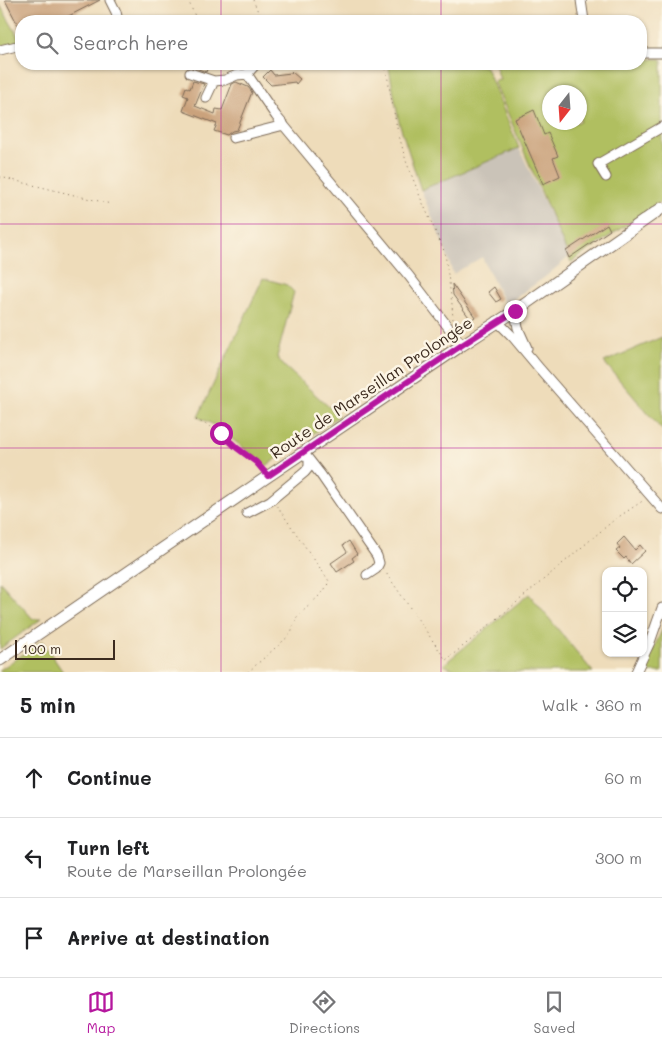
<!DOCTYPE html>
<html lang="en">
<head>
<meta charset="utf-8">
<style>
  body { margin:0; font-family:Mali,sans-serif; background:#f6f6f6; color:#202124 }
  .controls { position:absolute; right:15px; bottom:15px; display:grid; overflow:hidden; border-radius:10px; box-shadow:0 1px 4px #0004 }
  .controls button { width:45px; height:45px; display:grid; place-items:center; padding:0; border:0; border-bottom:1px solid #e0e0e0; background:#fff; color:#202124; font:25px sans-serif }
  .compass { position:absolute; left:542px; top:85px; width:45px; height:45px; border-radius:50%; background:#fff; box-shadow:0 1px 4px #0004; rotate:197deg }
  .scale { position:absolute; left:15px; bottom:12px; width:100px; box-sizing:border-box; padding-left:5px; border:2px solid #3b2a1e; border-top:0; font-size:14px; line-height:18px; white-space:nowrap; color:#3b2a1e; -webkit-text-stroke:4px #fcf5e5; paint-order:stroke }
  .stop { position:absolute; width:15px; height:15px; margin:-11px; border:4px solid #b5179e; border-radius:50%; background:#fff }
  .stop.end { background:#b5179e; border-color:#fff; box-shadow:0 1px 5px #0008 }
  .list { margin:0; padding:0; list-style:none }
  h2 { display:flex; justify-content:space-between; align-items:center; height:65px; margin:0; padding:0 20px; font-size:21px }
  h2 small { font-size:16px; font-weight:400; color:#757577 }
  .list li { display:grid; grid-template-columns:32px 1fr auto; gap:15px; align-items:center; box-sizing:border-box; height:80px; padding:0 20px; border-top:1px solid #e0e0e0 }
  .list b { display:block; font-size:19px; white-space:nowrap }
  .list p { margin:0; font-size:16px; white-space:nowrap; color:#757577 }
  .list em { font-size:16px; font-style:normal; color:#757577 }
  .icon { flex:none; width:28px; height:28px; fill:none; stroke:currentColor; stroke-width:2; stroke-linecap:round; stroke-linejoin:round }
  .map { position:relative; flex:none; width:662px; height:672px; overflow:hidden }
  .search { position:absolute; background:#fff; box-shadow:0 1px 4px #0004; left:15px; right:15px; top:15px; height:55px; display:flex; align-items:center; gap:12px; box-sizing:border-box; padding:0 18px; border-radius:20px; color:#757577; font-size:19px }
  .sheet { height:305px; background:#fff }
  nav { display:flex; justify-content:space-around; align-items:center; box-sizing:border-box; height:70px; border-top:1px solid #e0e0e0; background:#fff; font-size:14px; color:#757577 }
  nav a { display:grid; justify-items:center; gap:2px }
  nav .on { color:#b5179e }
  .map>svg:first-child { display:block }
  .industrial { fill:#cac3b8 }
  .green { fill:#b0bf61; stroke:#767440; fill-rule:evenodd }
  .building { fill:#caa27b }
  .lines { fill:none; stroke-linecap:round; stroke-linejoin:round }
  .minor-casing { stroke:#7a6855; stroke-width:11 }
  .major-casing { stroke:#7a6855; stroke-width:13 }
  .path { stroke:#7a6855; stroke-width:1; stroke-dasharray:1 4; stroke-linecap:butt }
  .minor { stroke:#fff; stroke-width:9 }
  .major { stroke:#fff; stroke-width:11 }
  .route { stroke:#b5179e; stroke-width:6 }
  .grid { fill:none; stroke:#b5179e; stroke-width:1; stroke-opacity:0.55 }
  .labels { text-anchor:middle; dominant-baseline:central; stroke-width:5; stroke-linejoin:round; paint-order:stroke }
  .street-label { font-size:16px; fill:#3b2a1e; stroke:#fcf5e5 }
</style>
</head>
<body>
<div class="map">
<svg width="662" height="672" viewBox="0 0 662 672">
  <rect width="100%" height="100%" fill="#fcf5e5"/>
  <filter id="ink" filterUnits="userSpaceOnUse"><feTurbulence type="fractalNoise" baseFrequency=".02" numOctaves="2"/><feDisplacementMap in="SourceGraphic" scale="10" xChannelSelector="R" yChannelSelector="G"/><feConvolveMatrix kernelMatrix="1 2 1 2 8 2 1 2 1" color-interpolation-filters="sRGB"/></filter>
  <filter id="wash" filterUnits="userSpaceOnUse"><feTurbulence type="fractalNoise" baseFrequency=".0096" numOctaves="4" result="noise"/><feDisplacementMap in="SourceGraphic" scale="20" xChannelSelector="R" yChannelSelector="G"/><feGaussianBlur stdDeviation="1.12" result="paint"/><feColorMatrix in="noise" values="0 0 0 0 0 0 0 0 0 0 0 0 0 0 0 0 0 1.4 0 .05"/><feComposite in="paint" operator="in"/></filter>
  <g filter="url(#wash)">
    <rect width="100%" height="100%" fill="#eedcba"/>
    <path class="industrial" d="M519 148 544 201 569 257 545 277 505 305 482 257 453 274 445 249 421 190Z"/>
    <path class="green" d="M0 5 21 41 0 46Z
      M641 59H662V201L571 262 494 81 500 80 495 64H641ZM550 92H580V122H550Z
      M390 64H465L479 65 486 67 519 148 421 190 399 122 389 68Z
      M263 278 287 285 294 292 277 357 284 366 339 416 266 466 216 426 198 417Z
      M662 337V430L604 362Z
      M0 582 33 619H41L0 649Z
      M529 594 593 672H460L444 665 449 660Z
      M662 629V672H643L661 632Z
      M42 641 63 672H0V670Z"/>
    <g id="blocks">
      <path class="building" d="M5 0H100L59 21H21V31Z
        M186 64H209L206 72Z
        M270 70 274 75 291 73 292 72 300 79 296 84 295 82 271 85 263 77Z
        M193 81 204 84 195 106 215 114 216 109 222 110 232 84 236 82 248 87 252 92 237 130 232 131 227 135 214 131 217 124 183 111 188 97 183 95 186 87 190 89Z
        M534 110 544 135 548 133 558 156 553 158 560 176 543 184 515 119Z
        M607 224 610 230 569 258 566 251Z
        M452 284 475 317 471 320 453 295Z
        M494 287 501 299 496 302 488 292Z
        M624 537 635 550 640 545 645 551 631 564 626 557 624 559 616 551 620 548 617 544Z
        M349 541 357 554 352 558 354 561 337 572 331 563 347 552 343 545Z"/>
    </g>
  </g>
  <g filter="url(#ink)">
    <use href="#blocks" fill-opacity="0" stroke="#7a6855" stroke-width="1"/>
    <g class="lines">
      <defs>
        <path id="minor" d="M110 0 116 12 118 21
          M581 0 584 21
          M0 50 21 45
          M641 53H662
          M256 64 247 74 276 116 409 276 462 345
          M190 73 214 81
          M206 98 214 81 225 80 237 75 247 74
          M233 138 284 125
          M606 177 598 164 662 127
          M515 311 518 328 527 348
          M497 321 513 337 539 368 662 509
          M303 452 321 475 377 556 379 563 376 569 367 575
          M247 513 270 501 305 472 309 467V460
          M636 672 650 642 662 608"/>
        <path id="major" d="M0 660 264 479 462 345 515 311 662 208"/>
      </defs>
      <use href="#minor" class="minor-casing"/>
      <use href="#major" class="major-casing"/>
      <path class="path" d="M188 0 197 21
        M253 0 262 21
        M385 64 397 128 406 161 421 199 445 253 452 304 453 320
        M0 177 111 204
        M196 420 208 425 221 433 237 448 256 462 263 470
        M384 570 446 660 503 614 614 520 644 500
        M248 672 291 634 296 618 321 594 326 588 329 581 277 506"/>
      <use href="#minor" class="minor"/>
      <use href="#major" class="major"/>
    </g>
  </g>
  <g class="lines" filter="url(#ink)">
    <path class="route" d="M221 433 237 448 256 462 268 476 462 345 515 311"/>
  </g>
  <path class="grid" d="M221 0V21M441 0V21M221 64V672M441 64V672M0 224H662M0 448H662"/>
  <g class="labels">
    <g class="street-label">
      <text transform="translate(371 387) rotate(-34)">Route de Marseillan Prolongée</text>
    </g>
  </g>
</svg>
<div class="controls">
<button><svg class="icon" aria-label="locate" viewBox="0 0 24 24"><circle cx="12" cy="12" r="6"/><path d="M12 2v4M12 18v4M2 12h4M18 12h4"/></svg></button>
<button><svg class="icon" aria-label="layers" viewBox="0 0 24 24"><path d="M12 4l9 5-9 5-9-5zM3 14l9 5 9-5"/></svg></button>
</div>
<svg class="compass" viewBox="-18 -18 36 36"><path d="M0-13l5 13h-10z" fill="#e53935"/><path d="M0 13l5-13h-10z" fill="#757577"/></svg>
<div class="scale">100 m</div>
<div class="stop" style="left:221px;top:433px"></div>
<div class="stop end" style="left:515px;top:311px"></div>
<div class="search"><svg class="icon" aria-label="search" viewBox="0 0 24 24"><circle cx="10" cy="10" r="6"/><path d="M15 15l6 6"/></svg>Search here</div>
</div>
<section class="sheet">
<h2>5 min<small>Walk · 360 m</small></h2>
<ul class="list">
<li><svg class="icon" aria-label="ahead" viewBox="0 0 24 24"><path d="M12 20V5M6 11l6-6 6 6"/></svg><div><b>Continue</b></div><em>60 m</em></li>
<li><svg class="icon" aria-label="left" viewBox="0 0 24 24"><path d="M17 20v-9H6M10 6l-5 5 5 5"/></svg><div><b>Turn left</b><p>Route de Marseillan Prolongée</p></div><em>300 m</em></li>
<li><svg class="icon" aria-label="arrive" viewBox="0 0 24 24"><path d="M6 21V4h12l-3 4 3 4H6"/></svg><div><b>Arrive at destination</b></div></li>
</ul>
</section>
<nav>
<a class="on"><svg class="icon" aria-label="map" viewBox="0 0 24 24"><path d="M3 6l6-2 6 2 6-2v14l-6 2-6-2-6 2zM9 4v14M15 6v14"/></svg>Map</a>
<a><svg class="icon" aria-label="directions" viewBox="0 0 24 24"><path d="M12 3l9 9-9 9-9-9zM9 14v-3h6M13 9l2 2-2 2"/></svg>Directions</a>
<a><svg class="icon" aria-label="saved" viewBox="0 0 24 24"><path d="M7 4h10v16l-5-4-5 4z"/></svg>Saved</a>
</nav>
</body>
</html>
